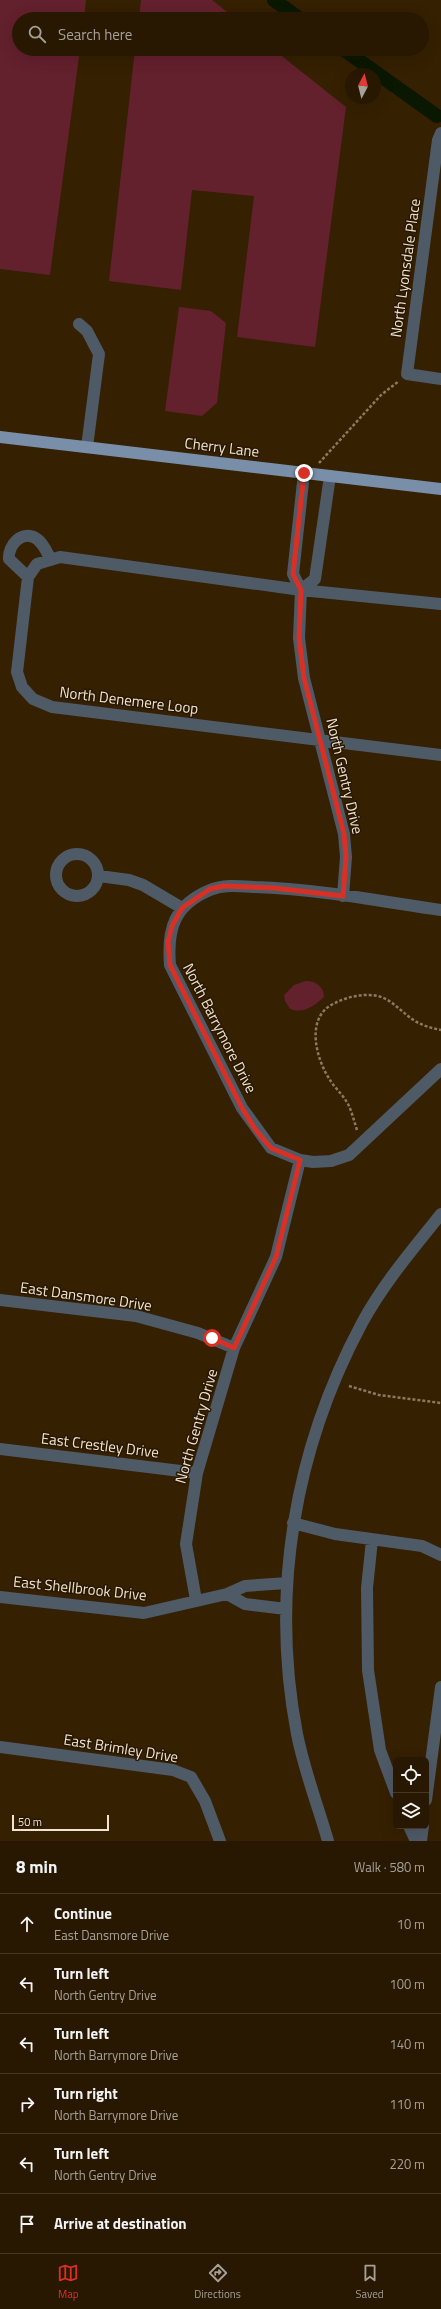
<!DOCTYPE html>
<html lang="en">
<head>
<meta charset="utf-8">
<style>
  body { margin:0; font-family:"Titillium Web",sans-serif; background:#342510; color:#f1f3f6 }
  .controls { position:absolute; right:12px; bottom:12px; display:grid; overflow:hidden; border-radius:6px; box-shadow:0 4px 16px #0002 }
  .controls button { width:36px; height:36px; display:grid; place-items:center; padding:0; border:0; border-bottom:1px solid #443723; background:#281801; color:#f1f3f6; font:20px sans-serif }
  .compass { position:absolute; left:345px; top:68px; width:36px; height:36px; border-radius:50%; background:#281801; box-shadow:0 4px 16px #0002; rotate:7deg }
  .scale { position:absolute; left:12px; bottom:10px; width:97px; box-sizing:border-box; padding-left:4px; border:2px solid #f1e3d2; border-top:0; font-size:11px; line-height:14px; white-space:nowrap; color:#f1e3d2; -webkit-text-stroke:3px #281802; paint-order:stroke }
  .stop { position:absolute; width:12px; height:12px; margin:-9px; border:3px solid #d93025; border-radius:50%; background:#fff }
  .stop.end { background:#d93025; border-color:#fff; box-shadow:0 1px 4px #0008 }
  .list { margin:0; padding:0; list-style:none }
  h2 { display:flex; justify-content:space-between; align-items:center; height:52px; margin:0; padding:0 16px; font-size:17px }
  h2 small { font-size:13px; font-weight:400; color:#a5a099 }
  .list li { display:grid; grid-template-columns:26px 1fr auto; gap:12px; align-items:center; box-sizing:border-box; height:60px; padding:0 16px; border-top:1px solid #443723 }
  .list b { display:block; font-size:15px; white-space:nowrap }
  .list p { margin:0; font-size:13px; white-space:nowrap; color:#a5a099 }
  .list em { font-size:13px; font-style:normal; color:#a5a099 }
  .icon { flex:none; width:22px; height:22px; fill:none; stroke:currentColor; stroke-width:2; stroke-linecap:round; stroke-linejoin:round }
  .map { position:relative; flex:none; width:441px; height:1841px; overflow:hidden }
  .search { position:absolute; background:#281801; box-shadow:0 4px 16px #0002; left:12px; right:12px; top:12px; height:44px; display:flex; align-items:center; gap:10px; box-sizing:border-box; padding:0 14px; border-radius:22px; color:#a5a099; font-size:15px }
  .sheet { height:412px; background:#281801 }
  nav { display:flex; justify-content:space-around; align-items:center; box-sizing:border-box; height:56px; border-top:1px solid #443723; background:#281801; font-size:11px; color:#a5a099 }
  nav a { display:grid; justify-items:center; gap:2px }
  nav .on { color:#d93025 }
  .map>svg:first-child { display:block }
  .green { fill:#63202d }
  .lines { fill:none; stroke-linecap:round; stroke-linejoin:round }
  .canal { stroke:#0b1801; stroke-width:14 }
  .path { stroke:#8b7a61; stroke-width:2.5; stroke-dasharray:3 2; stroke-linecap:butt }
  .minor { stroke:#4f5a67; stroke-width:12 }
  .major { stroke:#798fa9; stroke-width:12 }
  .route { stroke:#d93025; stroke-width:5 }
  .labels { text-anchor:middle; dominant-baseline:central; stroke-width:3; stroke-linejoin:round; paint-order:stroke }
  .street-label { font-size:15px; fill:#f1e3d2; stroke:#281802 }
</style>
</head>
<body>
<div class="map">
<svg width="441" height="1841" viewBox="0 0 441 1841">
  <rect width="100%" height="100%" fill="#352001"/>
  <path class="green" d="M0 0H86L84 19H19V49H80L50 275 0 269Z
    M141 0H212L236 19H139Z
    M135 49H273L346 107 315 347 237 337 254 196 192 190 181 290 109 281Z
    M179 307 211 311 226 323 217 403 202 416 165 411Z
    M306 981C316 981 324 987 324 997 314 1006 304 1014 290 1009L285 1001 284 995 294 985Z"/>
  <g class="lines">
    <path class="canal" d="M274 0 300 19
      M343 49 437 116"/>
    <path class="path" d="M319 463 381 395 399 381
      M357 1130C354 1121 352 1112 348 1104 343 1095 335 1088 330 1080 316 1059 305 1018 333 1004 346 997 363 993 378 996 393 1000 402 1013 415 1021 423 1026 432 1028 441 1030
      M349 1386 379 1395 441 1403"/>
    <path class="minor" d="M441 133 438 140 407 374 441 379
      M79 324 87 331 99 354 87 447
      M304 473 293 574 301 590 299 638 304 678 344 834 346 857 343 896
      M28 577 9 559C8 545 22 529 37 539 44 544 47 553 51 560
      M301 590 315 579 330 476
      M441 604 301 590 60 557 37 564 28 577 17 672 22 687 33 699 52 707 441 755
      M56 875a21 21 0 1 1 42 0a21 21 0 1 1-42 0Z
      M99 876 129 880 143 885 182 908
      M441 910C379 901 317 889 255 887 240 886 224 884 210 890 174 905 167 929 170 965L242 1108 271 1148 300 1160 313 1162 331 1161 349 1155 441 1069
      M0 1300 136 1316 198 1333 234 1348
      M0 1449 197 1473
      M293 1523 335 1534 422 1546 441 1555
      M372 1540 367 1588 368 1670 380 1750 396 1793
      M227 1594 245 1604 286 1609
      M0 1597 144 1613 227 1594 245 1586 287 1583
      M196 1600 186 1544 197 1473 234 1348 276 1257 300 1160
      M0 1747 173 1770 191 1777 205 1801 220 1841
      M426 1800 441 1687
      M409 1826 416 1841
      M328 1841C318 1806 304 1770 297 1734 270 1593 294 1450 362 1323 383 1284 413 1249 441 1214
      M421 1841 423 1826"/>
    <path class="major" d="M0 437 441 489"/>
  </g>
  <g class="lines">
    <path class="route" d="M212 1338 234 1348 276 1257 300 1160 271 1148 255 1129 242 1108 170 965 168 942 172 926 182 908 210 889 224 886 274 888 343 896 346 857 344 834 304 678 299 638 301 590 293 574 304 473"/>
  </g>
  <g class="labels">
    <g class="street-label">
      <text transform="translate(405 268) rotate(-82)">North Lyonsdale Place</text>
      <text transform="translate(222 447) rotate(7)">Cherry Lane</text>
      <text transform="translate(129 700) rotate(7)">North Denemere Loop</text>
      <text transform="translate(345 776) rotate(77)">North Gentry Drive</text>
      <text transform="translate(220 1028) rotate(63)">North Barrymore Drive</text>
      <text transform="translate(86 1296) rotate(8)">East Dansmore Drive</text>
      <text transform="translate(196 1426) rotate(-74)">North Gentry Drive</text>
      <text transform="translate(100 1445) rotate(7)">East Crestley Drive</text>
      <text transform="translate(80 1588) rotate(6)">East Shellbrook Drive</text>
      <text transform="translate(121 1748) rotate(9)">East Brimley Drive</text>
    </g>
  </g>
</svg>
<div class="controls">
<button><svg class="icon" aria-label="locate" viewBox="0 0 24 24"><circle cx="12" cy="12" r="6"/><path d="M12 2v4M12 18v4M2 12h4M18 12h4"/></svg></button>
<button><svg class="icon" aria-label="layers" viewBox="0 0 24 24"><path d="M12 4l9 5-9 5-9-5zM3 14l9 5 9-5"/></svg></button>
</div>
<svg class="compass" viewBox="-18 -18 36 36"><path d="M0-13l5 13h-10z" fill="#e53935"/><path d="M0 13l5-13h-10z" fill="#a5a099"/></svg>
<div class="scale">50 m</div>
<div class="stop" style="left:212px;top:1338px"></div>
<div class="stop end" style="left:304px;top:473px"></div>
<div class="search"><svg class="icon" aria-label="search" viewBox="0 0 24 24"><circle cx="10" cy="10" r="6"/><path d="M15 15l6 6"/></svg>Search here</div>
</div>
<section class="sheet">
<h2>8 min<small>Walk · 580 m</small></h2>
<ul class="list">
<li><svg class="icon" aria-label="ahead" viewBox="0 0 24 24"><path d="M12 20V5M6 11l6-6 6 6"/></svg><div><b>Continue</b><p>East Dansmore Drive</p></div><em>10 m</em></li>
<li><svg class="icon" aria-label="left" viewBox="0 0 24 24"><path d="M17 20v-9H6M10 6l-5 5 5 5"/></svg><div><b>Turn left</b><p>North Gentry Drive</p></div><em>100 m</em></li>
<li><svg class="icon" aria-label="left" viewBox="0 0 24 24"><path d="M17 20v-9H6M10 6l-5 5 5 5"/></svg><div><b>Turn left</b><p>North Barrymore Drive</p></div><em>140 m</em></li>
<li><svg class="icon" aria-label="right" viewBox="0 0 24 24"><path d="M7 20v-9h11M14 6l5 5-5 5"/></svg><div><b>Turn right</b><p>North Barrymore Drive</p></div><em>110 m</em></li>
<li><svg class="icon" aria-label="left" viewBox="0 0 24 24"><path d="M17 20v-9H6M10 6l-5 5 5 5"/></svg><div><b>Turn left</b><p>North Gentry Drive</p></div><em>220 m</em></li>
<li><svg class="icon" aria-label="arrive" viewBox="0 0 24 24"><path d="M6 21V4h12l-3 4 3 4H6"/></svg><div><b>Arrive at destination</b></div></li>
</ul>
</section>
<nav>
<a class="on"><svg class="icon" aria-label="map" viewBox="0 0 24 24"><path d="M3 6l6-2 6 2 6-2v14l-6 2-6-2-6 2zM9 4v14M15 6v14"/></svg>Map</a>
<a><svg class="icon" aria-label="directions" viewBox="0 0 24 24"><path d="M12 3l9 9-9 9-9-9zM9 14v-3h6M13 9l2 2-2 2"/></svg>Directions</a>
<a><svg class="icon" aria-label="saved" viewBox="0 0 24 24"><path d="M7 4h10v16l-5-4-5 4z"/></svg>Saved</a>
</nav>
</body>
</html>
